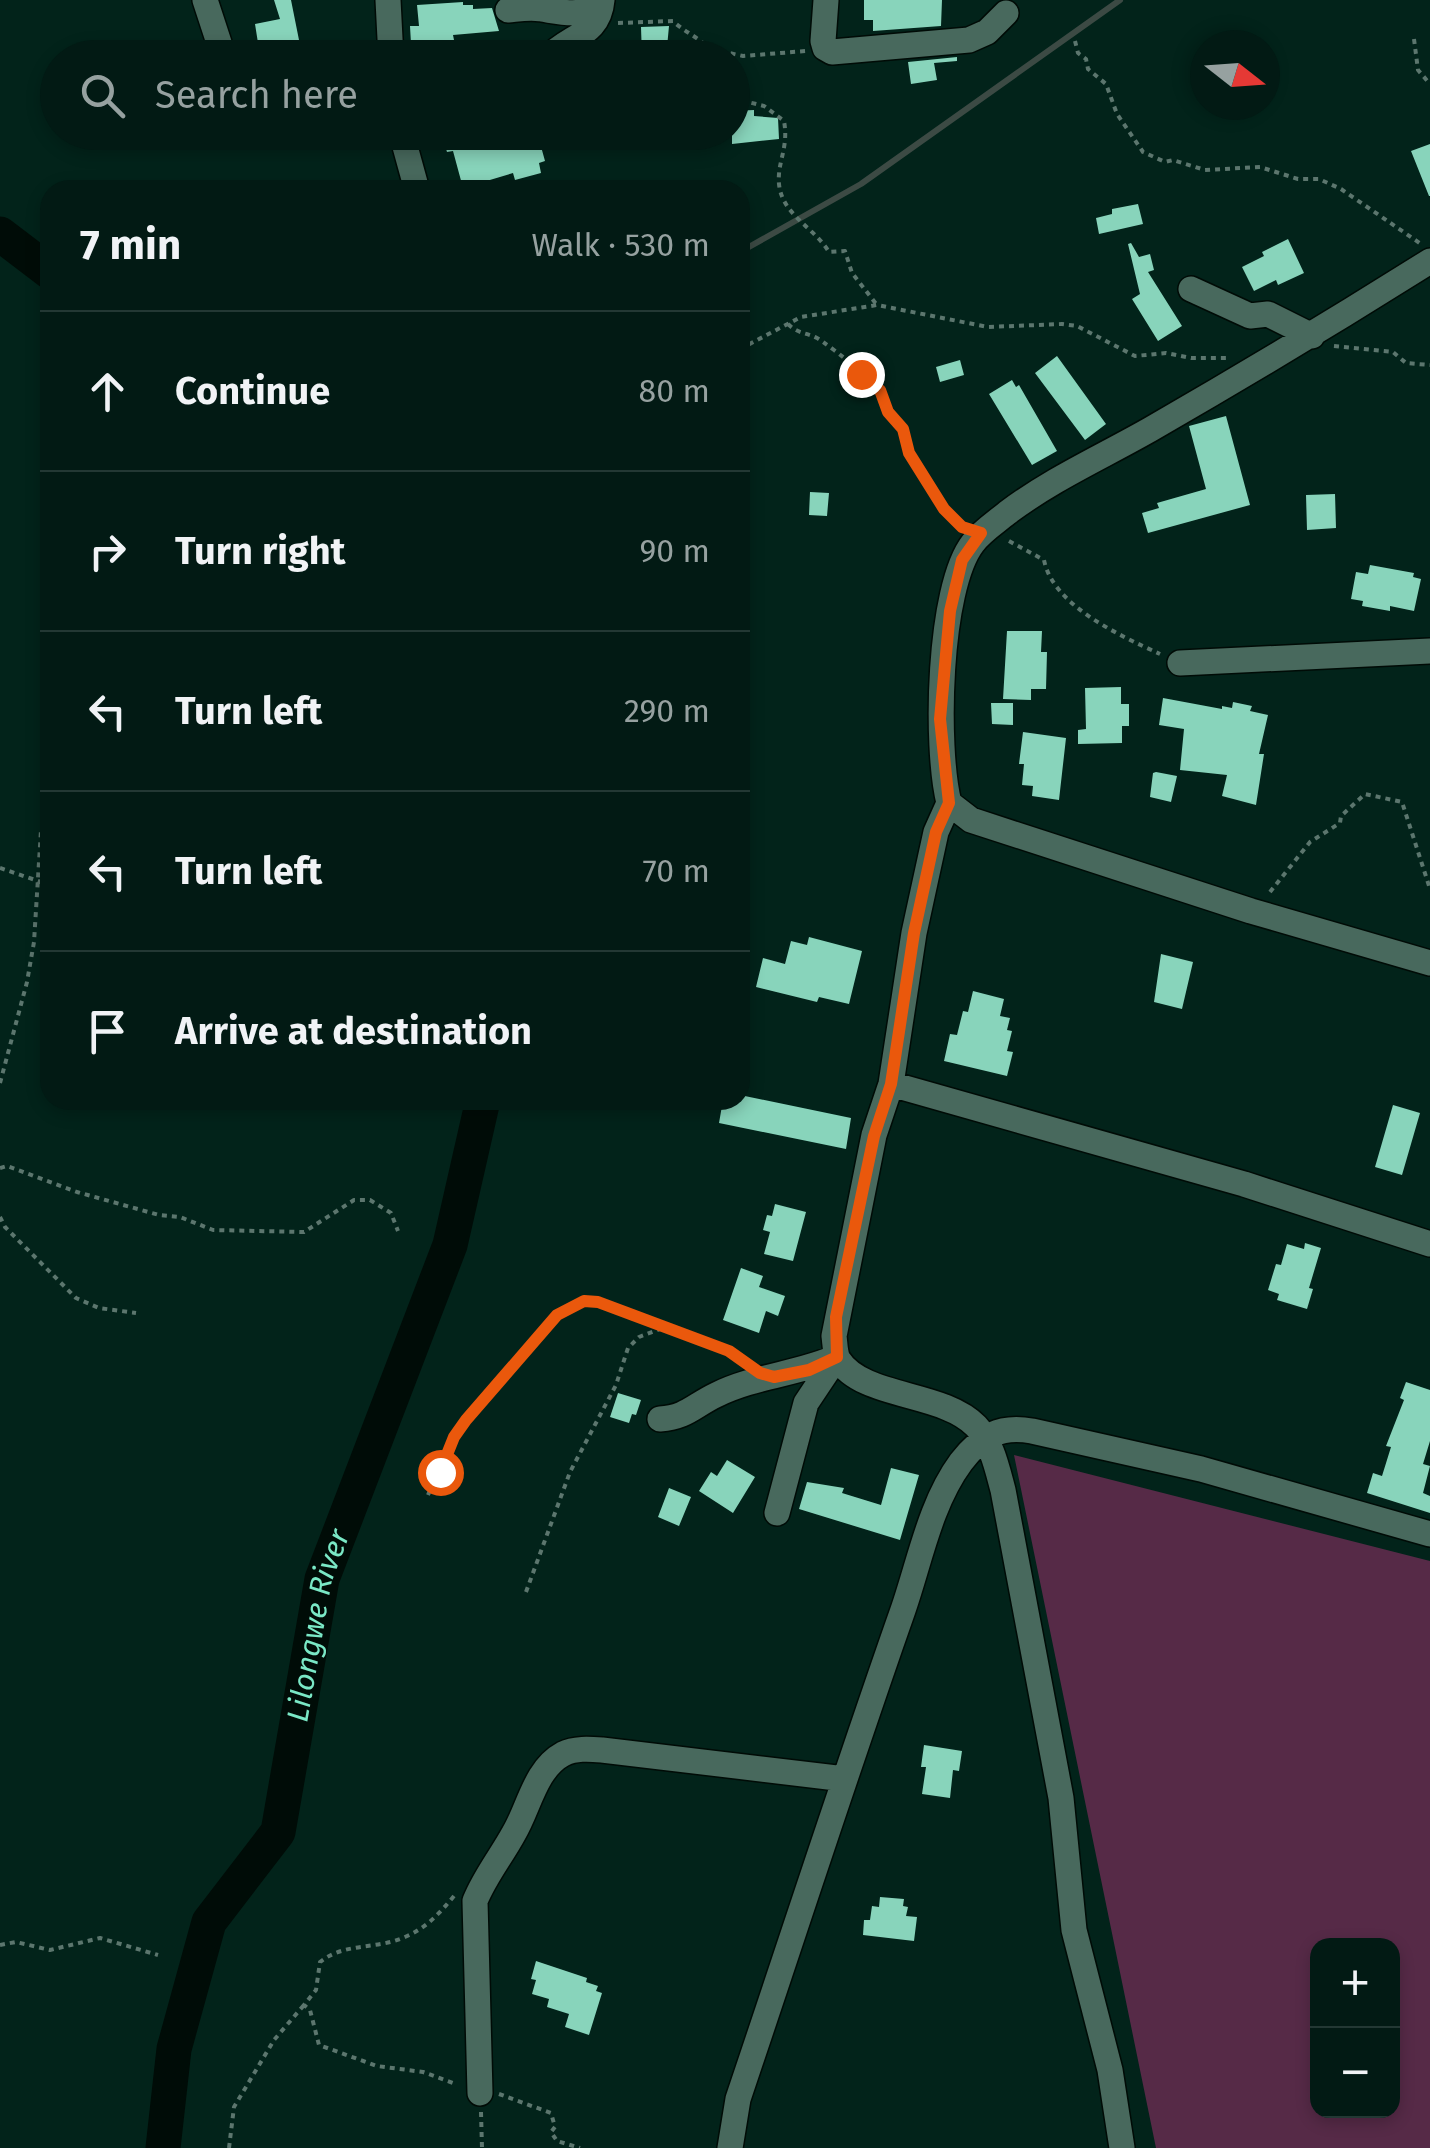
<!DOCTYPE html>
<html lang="en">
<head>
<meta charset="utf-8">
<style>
  body { margin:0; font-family:"Fira Sans",sans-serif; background:#0c231d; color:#f1f3f6 }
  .controls { position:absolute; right:30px; bottom:30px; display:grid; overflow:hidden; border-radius:20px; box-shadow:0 5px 15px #0003 }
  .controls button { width:90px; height:90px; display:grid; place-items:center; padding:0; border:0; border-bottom:2px solid #233834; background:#021a14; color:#f1f3f6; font:50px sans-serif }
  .compass { position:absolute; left:1190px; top:30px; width:90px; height:90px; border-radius:50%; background:#021a14; box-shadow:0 5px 15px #0003; rotate:107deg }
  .stop { position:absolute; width:30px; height:30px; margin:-22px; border:8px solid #ea580c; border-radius:50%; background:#fff }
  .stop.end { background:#ea580c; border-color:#fff; box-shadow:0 2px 10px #0008 }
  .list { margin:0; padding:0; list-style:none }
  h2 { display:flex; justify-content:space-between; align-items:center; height:130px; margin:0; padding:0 40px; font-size:42px }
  h2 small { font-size:32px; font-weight:400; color:#96a1a0 }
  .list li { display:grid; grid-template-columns:65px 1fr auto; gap:30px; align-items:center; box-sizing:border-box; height:160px; padding:0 40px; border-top:2px solid #233834 }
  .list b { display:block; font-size:38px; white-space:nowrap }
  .list em { font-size:32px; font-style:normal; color:#96a1a0 }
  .icon { flex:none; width:55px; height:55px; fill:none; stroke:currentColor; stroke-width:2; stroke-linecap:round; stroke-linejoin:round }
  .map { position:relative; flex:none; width:1430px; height:2148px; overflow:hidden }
  .search { position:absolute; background:#021a14; box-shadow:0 5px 15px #0003; left:40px; top:40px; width:710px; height:110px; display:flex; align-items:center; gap:25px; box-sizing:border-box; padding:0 35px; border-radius:55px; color:#96a1a0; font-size:38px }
  .panel { position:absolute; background:#021a14; box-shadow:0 5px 15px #0003; left:40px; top:180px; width:710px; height:930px; border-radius:30px }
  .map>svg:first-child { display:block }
  .green { fill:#562a47; fill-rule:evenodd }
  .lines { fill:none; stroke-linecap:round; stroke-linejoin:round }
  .stream { stroke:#3c4a44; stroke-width:6 }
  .river { stroke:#000c07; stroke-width:35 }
  .building { fill:#88d4bb }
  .minor-casing { stroke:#000b06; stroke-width:28 }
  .path { stroke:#5c766e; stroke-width:4; stroke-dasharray:5 5; stroke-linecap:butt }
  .minor { stroke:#48695d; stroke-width:25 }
  .route { stroke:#ea580c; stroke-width:12 }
  .labels { text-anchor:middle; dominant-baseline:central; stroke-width:10; stroke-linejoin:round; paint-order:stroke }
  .water-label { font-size:30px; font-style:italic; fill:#7ae8c6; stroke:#010a06 }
</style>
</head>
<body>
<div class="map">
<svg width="1430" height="2148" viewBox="0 0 1430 2148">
  <rect width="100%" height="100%" fill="#02231a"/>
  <path class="green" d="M1014 1455 1430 1561V2148H1156ZM1318 1946H1392V2110H1318Z"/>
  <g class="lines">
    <path class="stream" d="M740 252 861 184 1120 0"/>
    <g class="river">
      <path d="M0 234 50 272"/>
      <path id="s1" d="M163 2148 174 2049 209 1922 278 1832 322 1579 450 1245 483 1100"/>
    </g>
  </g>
  <path class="building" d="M274 0H291L302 55 292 58 290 52 270 56 267 41 258 43 255 24 280 19Z
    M864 0H942L941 26 873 31V20H864Z
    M463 2V5H473V9L492 8 499 31 453 35 454 40 411 44 410 26H419L417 5Z
    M669 26 666 58H642L641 27Z
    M957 57V61L934 63 937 80 911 84 908 62Z
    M754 110V116L778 118 779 139 732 144V111Z
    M441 132H537L545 161 539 163 541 173 515 180 513 173 463 188 453 151 447 152Z
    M1430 144V196H1429L1411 151Z
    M1138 204 1143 224 1099 234 1096 218 1112 214V209Z
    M1288 239 1304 273 1278 285 1276 280 1254 291 1242 267 1264 256 1262 252Z
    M1131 243 1139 257 1150 254 1154 270 1148 272 1182 326 1158 341 1132 299 1140 294 1128 244Z
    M1057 356 1106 424 1085 440 1035 373Z
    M960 360 964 375 940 382 936 367Z
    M1012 380 1016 387 1019 385 1057 451 1032 465 989 394Z
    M1226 416 1250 505 1148 533 1142 513 1159 508 1157 503 1206 489 1189 426Z
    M810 492 829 493 827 516 809 515Z
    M1335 494 1336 528 1307 530 1306 495Z
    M1370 565 1414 573 1413 577 1421 579 1414 611 1390 606V611L1362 606 1363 601 1351 599 1356 572 1368 574Z
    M1007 631H1042L1041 652H1047L1046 689H1031V700L1003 699Z
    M1121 687V704H1129V726H1122V743L1078 744V730L1086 729 1085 688Z
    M1163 698 1222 709V706L1232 708 1233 702 1252 706 1250 711 1268 715 1259 754H1264L1256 805 1222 796 1227 775 1180 770 1184 729 1159 725Z
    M991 703H1013V725L992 724Z
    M1023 732 1066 738 1059 800 1032 796 1033 786 1022 785 1024 764H1019Z
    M1156 772 1177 776 1171 802 1150 797 1153 773Z
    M809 937 862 951 849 1004 819 997 817 1002 756 987 763 958 785 964 791 941 807 945Z
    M1161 954 1193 962 1182 1009 1154 1002Z
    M973 991 1004 999 1000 1016 1010 1018 1007 1030 1012 1031 1007 1051 1013 1052 1007 1076 944 1061 950 1034 957 1035 963 1011 968 1012Z
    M740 1095 851 1118 846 1149 719 1123 723 1100H740Z
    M1393 1105 1420 1113 1402 1175 1375 1167Z
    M775 1204 806 1212 793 1261 764 1254 770 1232 763 1230 767 1215 772 1216Z
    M1305 1243 1321 1248 1309 1288 1313 1289 1307 1309 1277 1300 1279 1294 1268 1290 1276 1264 1281 1265 1287 1244 1304 1249Z
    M741 1268 763 1276 759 1287 785 1296 778 1316 766 1311 759 1333 723 1320Z
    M1406 1382 1430 1390V1441L1423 1464 1430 1466 1423 1493 1430 1496V1513L1367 1493 1373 1473 1382 1476 1391 1447 1386 1446 1404 1400 1400 1398Z
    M618 1393 641 1400 636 1415 632 1414 629 1423 610 1417Z
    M727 1460 755 1477 733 1513 699 1491 711 1472 717 1476Z
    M891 1468 919 1475 900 1540 799 1509 807 1482 844 1488 842 1493 881 1505Z
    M669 1488 691 1497 679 1526 658 1517Z
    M924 1745 962 1751 959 1771 953 1770 950 1798 922 1794 926 1767H921Z
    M880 1897 904 1899 903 1906 908 1907 906 1916 917 1917 914 1941 863 1935 864 1920H870L872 1906 879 1907Z
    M536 1961 587 1978 586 1982 598 1986 596 1991 602 1993 589 2035 565 2027 569 2014 547 2007 549 1999 532 1994 536 1980 531 1979Z"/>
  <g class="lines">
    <defs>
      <path id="minor" d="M205 0 224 58
        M388 0 391 58
        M826 0 823 41 825 48 832 52 969 40 987 32 1006 13
        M508 10C519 9 530 7 541 9 562 12 585 19 601 0
        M548 58C569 35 599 36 602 0
        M401 132 417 190
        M1430 261C1338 319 1245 375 1151 429 1102 457 1052 479 1007 513 995 523 982 531 973 543 938 588 935 747 949 803L971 820 1251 911 1430 963
        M1191 289 1250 316 1268 314 1312 336
        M1180 663 1430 651
        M949 803 936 832 914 933 891 1084 874 1135 834 1336C835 1343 835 1353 838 1359 863 1399 942 1391 976 1426 992 1443 997 1468 1003 1490L1061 1798 1074 1930 1110 2070 1122 2148
        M891 1084 1244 1184 1430 1244
        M660 1419C687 1417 693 1406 716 1395 754 1376 798 1374 837 1357
        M777 1513 806 1403 834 1361
        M480 2093 475 1901C485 1876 501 1857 514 1833 529 1808 535 1769 563 1754 575 1748 589 1749 602 1750L845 1779
        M730 2148 738 2099C793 1936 846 1772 903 1610 920 1561 930 1504 961 1462 981 1436 1000 1425 1032 1431L1201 1469 1430 1534"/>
    </defs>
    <use href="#minor" class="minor-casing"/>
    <path class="path" d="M618 23 673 21C684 32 699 37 709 49V58
      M1414 39 1418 70 1430 84
      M1075 41 1078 53 1086 59 1088 69 1106 84 1117 114 1143 152 1165 162 1173 160 1205 170 1260 167 1298 179H1319L1341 189 1421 244
      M711 49 743 56 806 51
      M732 98 764 106 784 121C789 148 777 162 779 184 782 215 814 227 829 252L845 251 852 273 877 305
      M788 324C798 334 805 332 817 338 821 340 845 358 850 363 864 374 862 382 879 389L889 412 903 429 909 453 944 509 959 524
      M1334 346 1393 352 1406 363 1430 365
      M740 349 801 317 877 305 988 327 1062 324 1077 326 1135 356 1166 353 1191 358H1227
      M1009 541 1044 560C1053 606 1121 636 1160 654
      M0 868 50 885
      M1270 892 1310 842 1340 823 1341 816 1365 794 1402 802 1430 889
      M0 1083 27 982 34 942 41 830 50 826
      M0 1168 7 1166 77 1192 159 1215 180 1217 213 1230 304 1232 354 1200H370L391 1213 398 1231
      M0 1217 5 1227 76 1298 99 1308 136 1313
      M428 1495 453 1437 466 1420 557 1315C571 1306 580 1301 597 1302L729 1351 744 1361
      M526 1592 570 1472 616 1385 628 1348 639 1337 663 1328
      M454 1896C439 1914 426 1928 405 1937 376 1950 345 1942 320 1962L316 1990 304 2005 310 2010 319 2045 377 2066 423 2072 456 2084
      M0 1945 16 1942 50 1950 100 1938 158 1955
      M499 2094 551 2113 555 2127 551 2132 557 2141 580 2148
      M481 2112 482 2148
      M229 2148 234 2107 274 2040 304 2005"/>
    <use href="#minor" class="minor"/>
  </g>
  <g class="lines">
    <path class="route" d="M440 1472 454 1437 466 1420 557 1315 584 1301 598 1302 729 1351 760 1373 774 1377 809 1370 837 1357 836 1317 874 1136 891 1084 914 933 936 832 949 803 940 719 950 611 962 560 981 533 962 527 944 509 909 453 903 429 888 412 880 390 865 384 861 374"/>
  </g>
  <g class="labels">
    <g class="water-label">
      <text stroke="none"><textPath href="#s1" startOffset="555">Lilongwe River</textPath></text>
    </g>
  </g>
</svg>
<div class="controls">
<button>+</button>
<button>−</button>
</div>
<svg class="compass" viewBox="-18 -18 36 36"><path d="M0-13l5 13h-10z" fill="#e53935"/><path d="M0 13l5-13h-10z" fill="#96a1a0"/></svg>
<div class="stop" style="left:440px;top:1472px"></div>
<div class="stop end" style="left:861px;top:374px"></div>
<div class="search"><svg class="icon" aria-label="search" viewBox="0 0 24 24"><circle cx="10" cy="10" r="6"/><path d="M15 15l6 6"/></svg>Search here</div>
<section class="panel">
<h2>7 min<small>Walk · 530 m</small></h2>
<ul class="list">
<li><svg class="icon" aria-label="ahead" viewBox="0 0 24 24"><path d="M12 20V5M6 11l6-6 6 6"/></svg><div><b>Continue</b></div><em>80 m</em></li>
<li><svg class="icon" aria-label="right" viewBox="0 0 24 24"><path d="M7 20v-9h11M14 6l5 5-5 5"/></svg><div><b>Turn right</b></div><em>90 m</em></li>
<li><svg class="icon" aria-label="left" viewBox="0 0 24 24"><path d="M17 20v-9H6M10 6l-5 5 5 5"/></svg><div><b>Turn left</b></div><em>290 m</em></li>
<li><svg class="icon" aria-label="left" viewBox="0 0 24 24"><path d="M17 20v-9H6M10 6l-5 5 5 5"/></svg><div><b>Turn left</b></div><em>70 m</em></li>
<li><svg class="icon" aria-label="arrive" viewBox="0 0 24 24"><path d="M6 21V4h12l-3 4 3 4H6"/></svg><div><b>Arrive at destination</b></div></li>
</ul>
</section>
</div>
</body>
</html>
